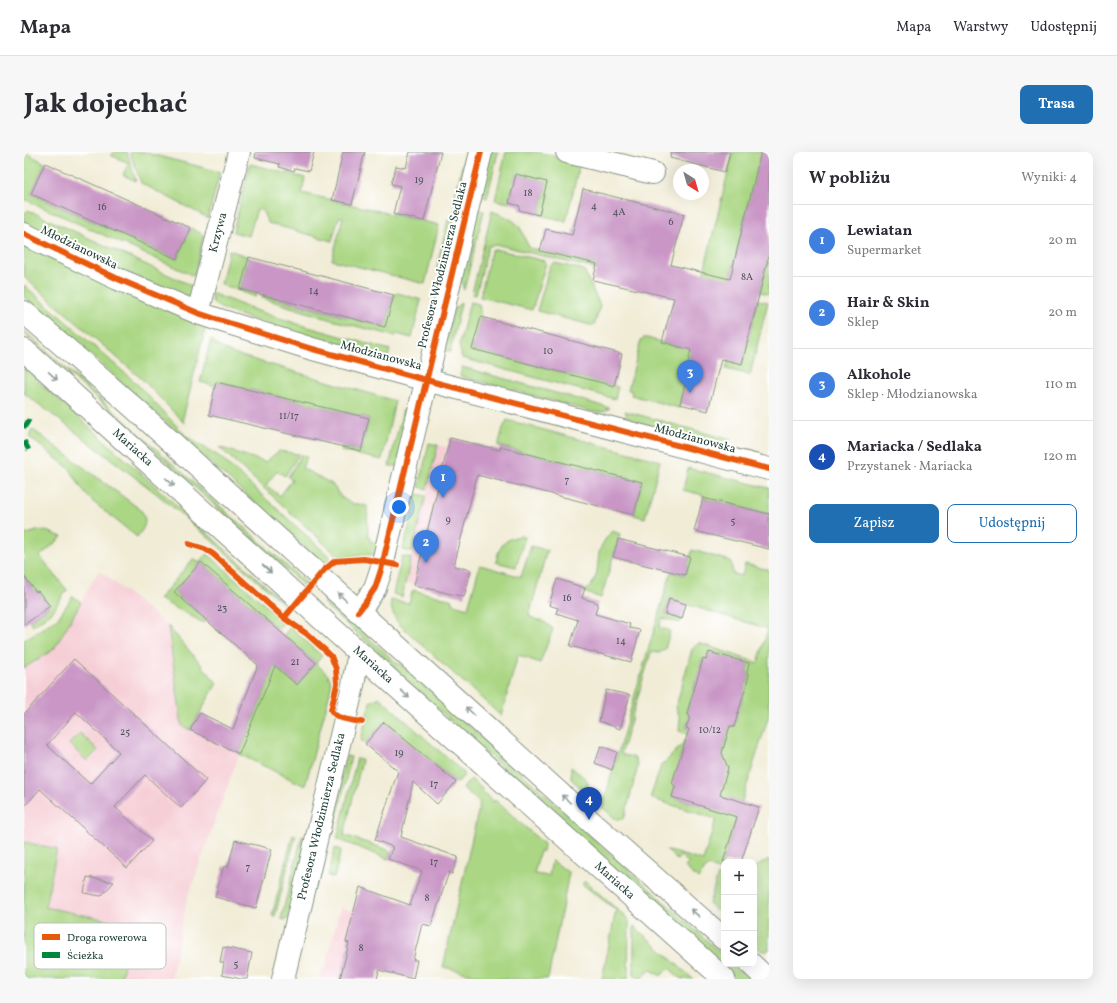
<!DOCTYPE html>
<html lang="pl">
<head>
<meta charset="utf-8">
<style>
  body { margin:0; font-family:Vollkorn,serif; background:#f7f7f7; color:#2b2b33 }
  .controls { position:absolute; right:12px; bottom:12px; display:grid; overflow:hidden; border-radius:8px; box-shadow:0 4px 16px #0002 }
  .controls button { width:36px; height:36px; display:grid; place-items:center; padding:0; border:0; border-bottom:1px solid #e1e1e2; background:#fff; color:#2b2b33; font:20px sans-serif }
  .compass { position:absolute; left:649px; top:12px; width:36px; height:36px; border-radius:50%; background:#fff; box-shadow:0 4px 16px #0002; rotate:143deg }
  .you { position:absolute; left:375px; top:355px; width:14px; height:14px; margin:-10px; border:3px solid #fff; border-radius:50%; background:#1a73e8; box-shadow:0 0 0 6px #1a73e833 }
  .badge { display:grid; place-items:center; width:26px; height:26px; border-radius:50%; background:#1f6fb2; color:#fff; font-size:13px; font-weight:700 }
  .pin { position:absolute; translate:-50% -33px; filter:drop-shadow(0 1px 2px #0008) }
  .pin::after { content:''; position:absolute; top:21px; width:14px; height:12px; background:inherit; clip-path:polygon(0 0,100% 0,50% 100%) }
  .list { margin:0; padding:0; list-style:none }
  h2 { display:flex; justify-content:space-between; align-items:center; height:52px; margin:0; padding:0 16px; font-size:17px }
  h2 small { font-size:13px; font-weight:400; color:#7c7c81 }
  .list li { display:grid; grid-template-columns:26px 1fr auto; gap:12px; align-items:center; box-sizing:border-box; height:72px; padding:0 16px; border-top:1px solid #e1e1e2 }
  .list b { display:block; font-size:15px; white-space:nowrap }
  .list p { margin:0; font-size:13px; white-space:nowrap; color:#7c7c81 }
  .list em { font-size:13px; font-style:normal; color:#7c7c81 }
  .actions { display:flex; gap:8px; padding:12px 16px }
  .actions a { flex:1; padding:9px 0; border:1px solid #1f6fb2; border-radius:8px; text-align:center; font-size:14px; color:#1f6fb2 }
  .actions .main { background:#1f6fb2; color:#fff }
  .icon { flex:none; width:22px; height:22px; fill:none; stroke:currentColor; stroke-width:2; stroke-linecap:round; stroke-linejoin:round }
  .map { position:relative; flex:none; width:745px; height:827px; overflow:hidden; border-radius:8px }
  header { display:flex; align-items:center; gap:24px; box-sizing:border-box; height:56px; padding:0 20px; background:#fff; border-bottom:1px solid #e1e1e2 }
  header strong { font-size:19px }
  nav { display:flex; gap:22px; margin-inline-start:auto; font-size:14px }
  .intro { display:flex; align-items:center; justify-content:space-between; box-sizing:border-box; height:96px; padding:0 24px }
  h1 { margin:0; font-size:28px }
  .button { padding:10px 18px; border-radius:8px; background:#1f6fb2; color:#fff; font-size:14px; font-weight:700 }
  main { display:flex; gap:24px; padding:0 24px }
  aside { flex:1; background:#fff; border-radius:8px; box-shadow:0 4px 16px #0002 }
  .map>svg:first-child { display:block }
  .built { fill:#f6cfd6 }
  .green { fill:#abd784; stroke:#658a5c }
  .building { fill:#c996c6; fill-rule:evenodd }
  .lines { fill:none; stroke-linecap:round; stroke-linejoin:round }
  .minor-casing { stroke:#889485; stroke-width:24 }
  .major-casing { stroke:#889485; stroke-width:24 }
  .minor { stroke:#fff; stroke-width:22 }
  .major { stroke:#fff; stroke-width:22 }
  .quiet { stroke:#00873e; stroke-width:5; stroke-dasharray:10 5; stroke-linecap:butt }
  .cycleway-casing { stroke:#fff; stroke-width:8 }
  .cycleway { stroke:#e8590c; stroke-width:6 }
  .oneway { stroke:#8f9e9a }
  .labels { text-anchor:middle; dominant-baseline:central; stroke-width:4; stroke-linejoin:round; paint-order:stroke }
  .number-label { font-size:10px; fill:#4a5358 }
  .street-label { font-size:12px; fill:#1f3d34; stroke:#fff }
  .key { fill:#fff; stroke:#bcc5c2; stroke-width:1 }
  .key-label { font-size:11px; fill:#1f3d34 }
</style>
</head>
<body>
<header>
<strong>Mapa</strong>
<nav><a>Mapa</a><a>Warstwy</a><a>Udostępnij</a></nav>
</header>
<div class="intro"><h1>Jak dojechać</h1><a class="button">Trasa</a></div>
<main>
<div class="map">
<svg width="745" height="827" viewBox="0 0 745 827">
  <rect width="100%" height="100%" fill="#fff"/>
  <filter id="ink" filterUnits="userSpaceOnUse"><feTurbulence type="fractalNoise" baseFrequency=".025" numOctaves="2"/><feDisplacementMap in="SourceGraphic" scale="8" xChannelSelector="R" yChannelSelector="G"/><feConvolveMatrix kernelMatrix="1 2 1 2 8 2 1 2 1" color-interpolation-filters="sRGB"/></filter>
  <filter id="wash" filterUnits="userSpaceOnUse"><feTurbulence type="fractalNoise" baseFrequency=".012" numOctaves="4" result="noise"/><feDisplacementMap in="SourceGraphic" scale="16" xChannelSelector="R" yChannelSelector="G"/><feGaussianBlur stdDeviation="0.9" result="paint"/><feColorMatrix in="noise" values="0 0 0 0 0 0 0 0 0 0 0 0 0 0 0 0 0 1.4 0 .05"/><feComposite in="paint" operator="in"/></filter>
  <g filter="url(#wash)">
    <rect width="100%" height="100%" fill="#f1ecd6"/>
    <path class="built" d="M414 293 423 295 390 433 381 430Z
      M75 418 144 474 158 574 215 602 163 747 147 827H0V516L30 497Z
      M316 755 375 776 322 790 325 791 316 827H296L298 817H301Z"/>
    <path class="green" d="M0 0 21 11 7 42 153 107 167 76 180 83 170 124 0 47Z
      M89 0H103L112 29 99 23 105 11 86 3Z
      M106 0H119L196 20 184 66 117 31Z
      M467 0H474L463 46 456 44Z
      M482 0H513L556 10 542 69 515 63 523 30 492 22 485 51 471 48Z
      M709 0H741L736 5 691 188 671 181 660 227 662 228 655 256 607 243 608 239 604 238 617 188 619 186H623L654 195 662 167 668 168Z
      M441 3 447 4 435 52 429 51Z
      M226 12 281 26 278 41 415 73 401 132 308 108 319 65H315L308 89 244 71 238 58 233 57 225 84 209 80Z
      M453 57 460 59 440 138 437 130Z
      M4 58 164 132 172 138 168 143 161 145 90 115 0 71V61H1Z
      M468 59C480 64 492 67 498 79 500 85 502 91 506 96L573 113 572 117 475 93 464 94 452 143 448 142Z
      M424 68 431 70 419 122 412 120Z
      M0 94 182 174 159 266 160 271 119 228 0 125Z
      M205 98 225 105 216 137 233 141 232 145 197 132Z
      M470 98H475L521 109 522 111 508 158 456 145 467 99Z
      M743 110H745V142L736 140Z
      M531 111 560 118 576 154 570 174 513 159 526 114 528 112Z
      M0 133 111 230 163 285 196 305 307 406 299 412 40 179 0 145Z
      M187 141 231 158 277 173 366 198 364 205C320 194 277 183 234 169 223 165 202 160 193 154 188 151 187 146 187 141Z
      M374 141 397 148 388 186 373 182 371 184 308 168 238 146V143L361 175 370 143Z
      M734 148 744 150 726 223 702 217 704 209 718 212Z
      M446 150 455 152 457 165 448 197 594 235 591 247 438 206 435 193Z
      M437 151 426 200 419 198 430 157 434 153Z
      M0 179 282 431 280 434 0 181Z
      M187 187 194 194 207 201 371 249 358 308 317 299 318 295 337 299 345 266 193 230 191 234 176 230Z
      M438 215 586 256 579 260H569L436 224Z
      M0 216 263 453 262 454 185 386 133 342 0 241Z
      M379 258 387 261 374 314H365Z
      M601 259 707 288C704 292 701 295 695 294L610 270 603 265Z
      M483 268 636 309 621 366 610 363 618 330 474 294 479 276Z
      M8 277 117 358C124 369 121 375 113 385L68 349 60 340 46 317 5 285Z
      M405 291 414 293 403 337 395 335Z
      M195 295 241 310 255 299 275 302 261 324 253 319 242 333 256 344 268 328 264 325 277 303 283 305 278 316 308 332 314 341 318 346 327 351 343 354 344 384 347 389 355 393 354 402 315 405Z
      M664 316 745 336V362L679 346V343L659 338Z
      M393 342 402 344 388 400 379 398Z
      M16 378 25 380 38 385 16 404 43 438 28 460 9 474 6 469 26 454 14 439 12 440 0 424V383Z
      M588 379 596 382 577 446 560 440C571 432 573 423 574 410 575 406 574 401 576 398 578 391 583 385 588 379Z
      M496 384 501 385 492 415 472 410C475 394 480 387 496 384Z
      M507 394 523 398 505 464 513 468H518L529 477 516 511 494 503 477 564 375 472C370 465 366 457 367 448L385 451 389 438 429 448V452L444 456 456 413 497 425Z
      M668 398 707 409 709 422 718 424 721 412 745 418V563L696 719 684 714 674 727 661 715 665 711 657 704 653 708 642 698 679 709 692 667 626 646 637 614 659 592 660 589 664 590 661 600 658 599 655 608 657 613 648 631 651 634 648 645 688 657 696 610 706 574 710 575 713 565 710 560 713 553H717L719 544 717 540 719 532H723L726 524 723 520 725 512 685 500 682 508 678 507 676 517 679 520 672 529 669 539 672 544 669 552 665 551 663 561 666 565 662 576 672 579 671 585 655 579 656 566 652 555 668 497 671 494 675 491 734 511 744 477 645 447 641 462 658 467 656 471 638 466 635 476 645 478 646 480 641 497 635 501 627 500 597 602 611 606 614 614 601 664 599 667 593 668 578 655 647 420 661 423Z
      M184 402 260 470 254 477 177 410 150 440 183 468 180 471 135 447 170 406 174 410Z
      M378 404 387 406 378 445 369 442Z
      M49 444 57 450 30 497 0 516V488L34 466Z
      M302 448 374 512 375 511 700 804V812H708L725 827H712L499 634 370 517 371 515 299 451Z
      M144 474 193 531 166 578 158 574Z
      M266 475 298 504 292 511 304 523 308 532 301 559 281 634 215 602 251 514 273 533 292 511 260 483Z
      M355 545 441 622 433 631 360 570 341 592 337 588 346 550Z
      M56 581 74 598 63 609 45 592Z
      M322 604 327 605 309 683 303 682Z
      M333 606 338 608 320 683 367 699 364 707 313 687Z
      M547 615 563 628 568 646 547 627Z
      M447 627 460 639 459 640 470 650 471 648 520 692 519 700 516 699 510 722 525 724 528 708 545 721 524 827H468L419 815 456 651 439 636Z
      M269 682 272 683 251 764H248Z
      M278 684 285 686 265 766 261 768 257 767Z
      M0 690 33 697 21 755 108 773 97 827H0Z
      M311 696 317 698 310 726 304 724Z
      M745 707V798C738 801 735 797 730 793V716Z
      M694 723 700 725V755L693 759 685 752Z
      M561 729 605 768 604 827H578L592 758 558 732Z
      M610 774 669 827H657L645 816 638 823H635L626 817 617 827H615L610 822Z"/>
    <g id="blocks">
      <path class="building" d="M232 0H290L285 19 271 16 270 19 255 15 256 12 231 6Z
        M319 0H341L328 52 308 48Z
        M386 0H417L400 69 369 62 376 34 367 32 372 14 382 16Z
        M647 0H706L701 20 646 6Z
        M737 0H745V103L718 212 697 207 684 259 656 252 662 228 660 227 667 198 638 190 650 146 569 128 573 112 516 99 522 77 548 83 559 37 660 62 647 113 706 127Z
        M21 11 167 76 153 107 7 42Z
        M492 22 523 30 515 63 495 58 496 54 485 51Z
        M225 105 370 143 361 175 216 137Z
        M457 165 598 202 590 234 448 197Z
        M192 230 345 266 337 299 185 263Z
        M426 286 476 298V295L618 330 610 363 453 323 430 414 447 418 440 445 390 433Z
        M679 346 745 362V397L670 379Z
        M594 387 666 405 661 423 589 405Z
        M177 410 292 511 273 533 251 514 215 602 166 578 176 561 209 577 234 513 150 440Z
        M0 424 12 440 14 439 26 454 0 473Z
        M533 427 561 436 558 446 574 451 571 462 606 472 605 476 616 478 607 510 546 494 554 468 532 461 534 456 525 453Z
        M645 447 662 452 658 467 641 462Z
        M685 500 725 511 723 520 725 524 710 575 706 574 698 601 704 616 696 643 735 655 717 710H699L713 665 648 645 651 634 648 631 665 577 662 576 666 565 663 561 679 507 682 508Z
        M50 507 182 628 157 656 121 623 91 655 128 689 103 716 16 637 0 655V562ZM52 560 95 600 66 632 23 593Z
        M582 538 606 543 596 577 575 569Z
        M360 570 432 630 413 652 389 630 377 685 434 705 428 722 425 720 407 774 398 772 389 808H393L389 827 355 818 353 827H316L325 791 322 790 336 735 386 753 398 719 364 707 369 695 351 688 374 619 341 592Z
        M577 594 593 600 588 618 571 611Z
        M211 688 248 697 232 756 191 745 200 714 204 715Z
        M63 725 90 730 77 744 60 741Z
        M199 795 228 801 223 827H217L198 823 200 811 196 810Z"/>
    </g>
  </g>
  <g filter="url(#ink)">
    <use href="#blocks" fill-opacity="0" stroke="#889485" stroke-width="1"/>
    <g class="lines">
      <defs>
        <g id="minor">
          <path d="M543 0 629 21"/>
          <path d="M0 82 94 127 174 161 192 167 285 196 402 228 745 317"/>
          <path id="s1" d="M174 161 215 0"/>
          <path d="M334 460 341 451 351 436 357 418 457 0"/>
          <path id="s2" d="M259 827 328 538 335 501"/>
        </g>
        <g id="major">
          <path d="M0 160 44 198 110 256 565 668 700 787"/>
          <path id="s3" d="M0 198 361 524 652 784 700 827"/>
          <path d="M727 812 743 827"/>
        </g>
      </defs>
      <use href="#minor" class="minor-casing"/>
      <use href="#major" class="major-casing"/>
      <use href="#minor" class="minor"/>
      <use href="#major" class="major"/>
      <path class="quiet" d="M0 276 6 266
        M0 289 7 302"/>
      <defs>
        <path id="cycleway" d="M0 82 94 127 174 161 192 167 285 196 402 228 745 317
          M165 392 181 397 189 402 260 466 283 482 303 500 307 504 312 517 313 532 307 558C312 568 328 568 338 570
          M334 460 341 451 351 436 357 418 457 0
          M260 466 300 418 311 409 340 407 373 413"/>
      </defs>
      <use href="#cycleway" class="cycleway-casing"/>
      <use href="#cycleway" class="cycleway"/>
    </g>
    <defs><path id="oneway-shaft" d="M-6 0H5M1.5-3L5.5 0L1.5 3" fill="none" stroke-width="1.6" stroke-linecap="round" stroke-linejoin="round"/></defs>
    <g class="oneway">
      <use href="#oneway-shaft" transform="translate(29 224) rotate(43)"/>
      <use href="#oneway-shaft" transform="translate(146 330) rotate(42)"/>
      <use href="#oneway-shaft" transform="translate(243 417) rotate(42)"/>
      <use href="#oneway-shaft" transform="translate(318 445) rotate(-138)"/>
      <use href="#oneway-shaft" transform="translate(381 542) rotate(42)"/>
      <use href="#oneway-shaft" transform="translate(446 559) rotate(-138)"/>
      <use href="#oneway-shaft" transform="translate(542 647) rotate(-138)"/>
      <use href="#oneway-shaft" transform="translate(671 761) rotate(-139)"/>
    </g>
  </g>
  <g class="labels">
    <g class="number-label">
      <text x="395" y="28">19</text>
      <text x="504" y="41">18</text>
      <text x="570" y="54">4</text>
      <text x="78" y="55">16</text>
      <text x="595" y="60">4A</text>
      <text x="647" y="70">6</text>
      <text x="723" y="125">8A</text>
      <text x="290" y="139">14</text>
      <text x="524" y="199">10</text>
      <text x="265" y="264">11/17</text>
      <text x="543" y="328">7</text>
      <text x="424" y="368">9</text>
      <text x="709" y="369">5</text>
      <text x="543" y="446">16</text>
      <text x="198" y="456">23</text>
      <text x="597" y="489">14</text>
      <text x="271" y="510">21</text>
      <text x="686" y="578">10/12</text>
      <text x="101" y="580">25</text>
      <text x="375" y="601">19</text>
      <text x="410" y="632">17</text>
      <text x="410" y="710">17</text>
      <text x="224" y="715">7</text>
      <text x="403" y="746">8</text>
      <text x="337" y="796">8</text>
      <text x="212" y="812">5</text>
    </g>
    <g class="street-label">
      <text stroke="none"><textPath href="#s1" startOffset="83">Krzywa</textPath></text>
      <text transform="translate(55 96) rotate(26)">Młodzianowska</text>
      <text transform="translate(419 113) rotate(-76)">Profesora Włodzimierza Sedlaka</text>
      <text transform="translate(357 204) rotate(15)">Młodzianowska</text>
      <text transform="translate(671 287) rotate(15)">Młodzianowska</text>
      <text stroke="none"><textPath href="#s3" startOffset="146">Mariacka</textPath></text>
      <text stroke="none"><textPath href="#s3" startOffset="470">Mariacka</textPath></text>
      <text stroke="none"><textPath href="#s2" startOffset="167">Profesora Włodzimierza Sedlaka</textPath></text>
      <text stroke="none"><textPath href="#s3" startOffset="794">Mariacka</textPath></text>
    </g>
  </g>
  <rect x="10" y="771" width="132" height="46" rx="6" class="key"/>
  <rect x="18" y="782" width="18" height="6" fill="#e8590c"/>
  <rect x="18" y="800" width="18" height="6" fill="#00873e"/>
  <g class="key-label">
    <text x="43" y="789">Droga rowerowa</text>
    <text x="43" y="807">Ścieżka</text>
  </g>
</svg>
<div class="controls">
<button>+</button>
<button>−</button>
<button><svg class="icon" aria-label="layers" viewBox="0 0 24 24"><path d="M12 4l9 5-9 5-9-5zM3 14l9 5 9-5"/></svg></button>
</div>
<svg class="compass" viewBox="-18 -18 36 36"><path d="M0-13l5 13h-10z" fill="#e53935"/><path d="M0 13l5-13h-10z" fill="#7c7c81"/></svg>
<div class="you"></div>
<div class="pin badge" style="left:419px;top:346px;background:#3f7fe0">1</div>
<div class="pin badge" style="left:402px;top:411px;background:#3f7fe0">2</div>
<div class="pin badge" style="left:666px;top:241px;background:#3f7fe0">3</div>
<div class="pin badge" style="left:565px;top:668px;background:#1a4fb4">4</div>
</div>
<aside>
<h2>W pobliżu<small>Wyniki: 4</small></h2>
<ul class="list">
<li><span class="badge" style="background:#3f7fe0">1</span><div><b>Lewiatan</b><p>Supermarket</p></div><em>20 m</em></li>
<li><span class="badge" style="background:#3f7fe0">2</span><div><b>Hair &amp; Skin</b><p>Sklep</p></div><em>20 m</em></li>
<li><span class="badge" style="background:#3f7fe0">3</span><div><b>Alkohole</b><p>Sklep · Młodzianowska</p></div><em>110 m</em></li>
<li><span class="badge" style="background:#1a4fb4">4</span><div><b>Mariacka / Sedlaka</b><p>Przystanek · Mariacka</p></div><em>120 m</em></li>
</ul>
<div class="actions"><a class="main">Zapisz</a><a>Udostępnij</a></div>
</aside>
</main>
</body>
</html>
